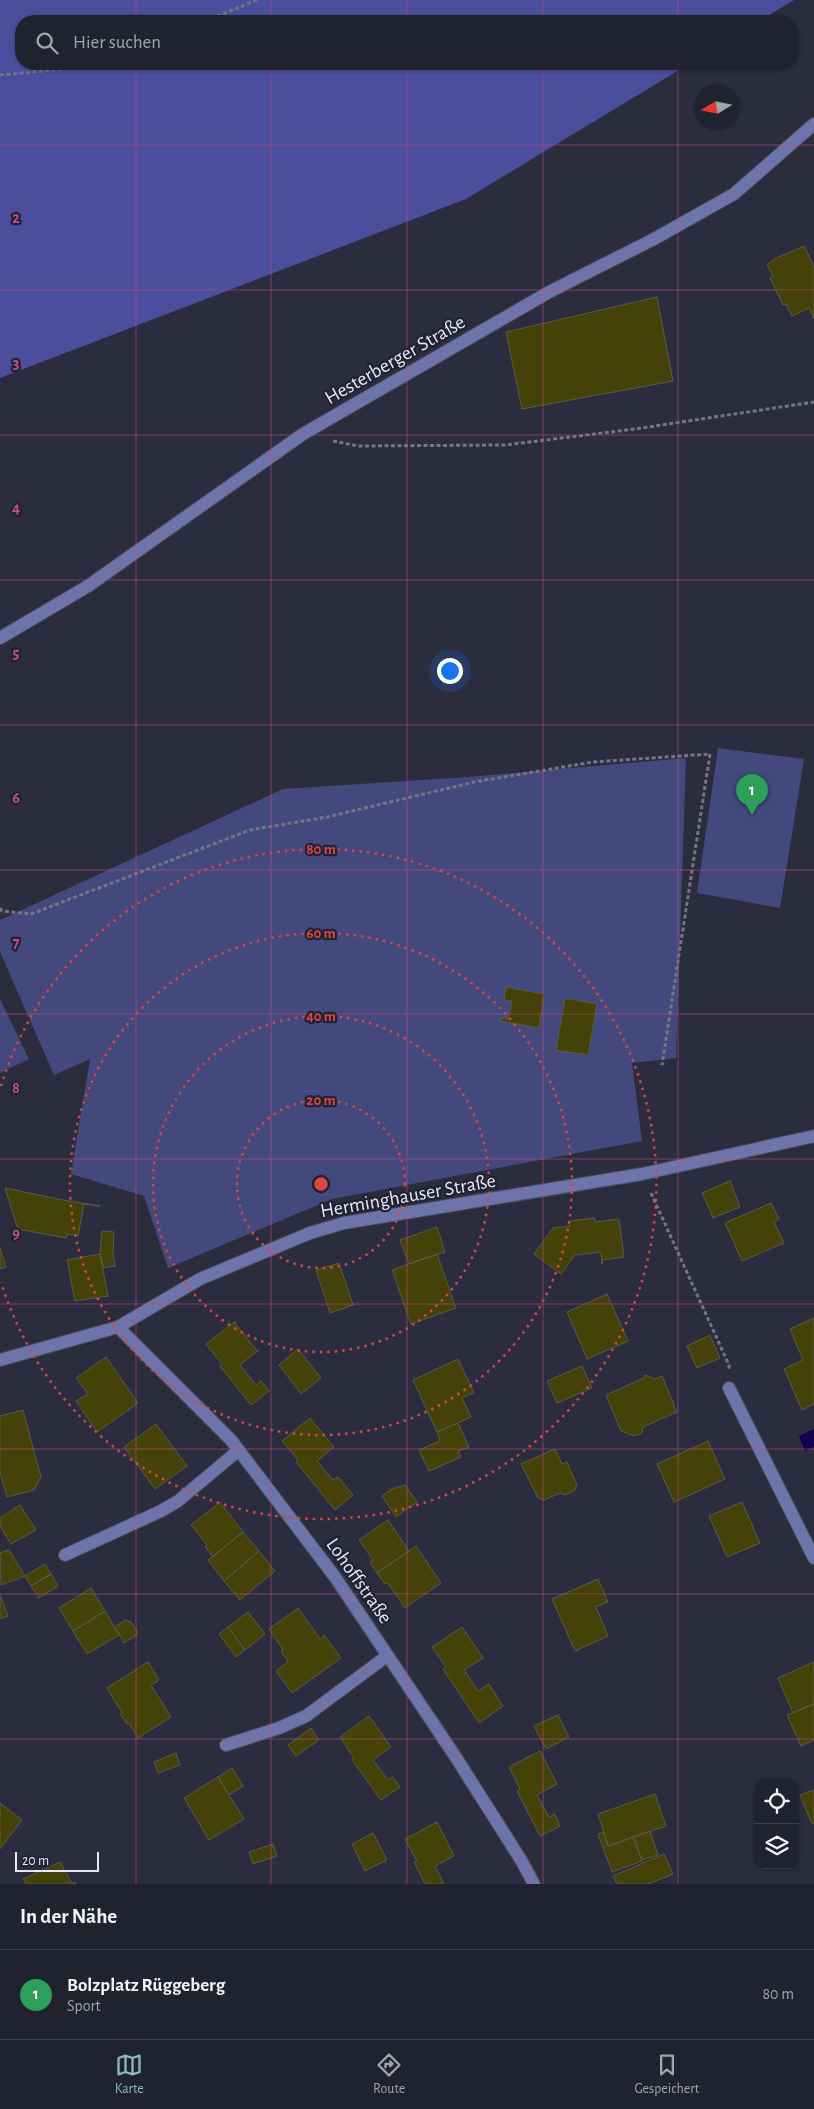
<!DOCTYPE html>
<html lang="de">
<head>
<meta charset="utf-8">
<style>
  body { margin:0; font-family:"Alegreya Sans",sans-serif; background:#282a37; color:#f1f3f6 }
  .controls { position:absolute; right:15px; bottom:15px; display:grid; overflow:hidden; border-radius:10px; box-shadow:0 1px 4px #0004 }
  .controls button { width:45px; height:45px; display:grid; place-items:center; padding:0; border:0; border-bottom:1px solid #3d3f4b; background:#20222f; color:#f1f3f6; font:25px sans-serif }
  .compass { position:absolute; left:694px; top:85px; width:45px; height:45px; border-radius:50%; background:#20222f; box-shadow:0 1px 4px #0004; rotate:260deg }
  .scale { position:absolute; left:15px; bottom:12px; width:84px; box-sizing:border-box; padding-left:5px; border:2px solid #e6e8f4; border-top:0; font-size:14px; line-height:18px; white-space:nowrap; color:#e6e8f4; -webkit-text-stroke:4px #212335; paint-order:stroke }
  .you { position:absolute; left:449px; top:670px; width:18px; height:18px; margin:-12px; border:4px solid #fff; border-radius:50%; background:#1a73e8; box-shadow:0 0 0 8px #1a73e833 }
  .badge { display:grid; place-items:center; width:32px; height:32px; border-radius:50%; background:#8bbbb9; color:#fff; font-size:16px; font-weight:700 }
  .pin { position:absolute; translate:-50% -41px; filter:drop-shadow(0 1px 2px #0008) }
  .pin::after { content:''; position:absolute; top:26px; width:18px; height:15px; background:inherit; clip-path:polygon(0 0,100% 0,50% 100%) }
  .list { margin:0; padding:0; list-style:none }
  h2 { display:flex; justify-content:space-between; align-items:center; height:65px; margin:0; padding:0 20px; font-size:21px }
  h2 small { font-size:16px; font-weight:400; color:#a2a4aa }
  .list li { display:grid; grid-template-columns:32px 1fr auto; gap:15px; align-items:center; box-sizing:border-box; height:90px; padding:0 20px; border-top:1px solid #3d3f4b }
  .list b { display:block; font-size:19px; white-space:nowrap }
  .list p { margin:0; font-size:16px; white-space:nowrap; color:#a2a4aa }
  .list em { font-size:16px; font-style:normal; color:#a2a4aa }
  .icon { flex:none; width:28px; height:28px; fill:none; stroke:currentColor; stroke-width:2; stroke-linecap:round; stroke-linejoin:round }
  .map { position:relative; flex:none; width:814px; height:1884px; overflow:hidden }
  .search { position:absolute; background:#20222f; box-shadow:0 1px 4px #0004; left:15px; right:15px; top:15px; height:55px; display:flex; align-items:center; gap:12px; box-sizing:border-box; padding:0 18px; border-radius:20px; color:#a2a4aa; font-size:19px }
  .sheet { height:155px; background:#20222f }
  nav { display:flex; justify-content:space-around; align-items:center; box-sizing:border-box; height:70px; border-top:1px solid #3d3f4b; background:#20222f; font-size:14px; color:#a2a4aa }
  nav a { display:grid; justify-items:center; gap:2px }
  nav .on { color:#8bbbb9 }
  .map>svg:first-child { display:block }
  .green { fill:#43487d }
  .forest { fill:#4a4e9c }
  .water { fill:#13024e }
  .building { fill:#444208; stroke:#5a5b45 }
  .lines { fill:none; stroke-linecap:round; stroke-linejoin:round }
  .minor-casing { stroke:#494b5c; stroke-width:14 }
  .path { stroke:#737585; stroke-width:3; stroke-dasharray:4 2.5; stroke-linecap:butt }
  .minor { stroke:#6d74a9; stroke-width:12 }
  .grid { fill:none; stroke:#cb4c81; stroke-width:1; stroke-opacity:0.55 }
  .ring { fill:none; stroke:#d84547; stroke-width:2.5; stroke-dasharray:2.5 5 }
  .labels { text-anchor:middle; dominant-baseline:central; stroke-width:4.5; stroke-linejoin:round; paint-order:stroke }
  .street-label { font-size:20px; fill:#e6e8f4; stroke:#212335 }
  .grid-label { font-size:16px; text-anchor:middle; font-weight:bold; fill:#cb4c81; stroke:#212335; stroke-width:4.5; stroke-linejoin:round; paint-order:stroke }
  .centre { fill:#d84547; stroke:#212335; stroke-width:2.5 }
  .ring-label { font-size:15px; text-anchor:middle; font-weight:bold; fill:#d84547; stroke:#212335; stroke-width:4.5; stroke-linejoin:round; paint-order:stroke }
</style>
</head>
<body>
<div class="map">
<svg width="814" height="1884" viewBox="0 0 814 1884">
  <rect width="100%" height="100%" fill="#2b2d3f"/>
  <path class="green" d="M718 748 804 759 780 908 697 893Z
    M686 758 676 1058 632 1063 642 1141 332 1199 168 1268 144 1196 71 1174 90 1059 54 1075 0 952V920L283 789 468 777Z
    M0 999 29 1059 0 1073Z"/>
  <path class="forest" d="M0 0H794L759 21H21V64H689L466 199 0 378Z"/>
  <path class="water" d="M814 1429V1447L805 1451 799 1436Z"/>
  <path class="building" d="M804 246 814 267V319L809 308 792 316 786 304 783 305 770 278 773 276 767 265 774 259Z
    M657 297 673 381 522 409 506 332Z
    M506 987 544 994 539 1028 501 1021V1018L508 1019 512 1001 504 1000Z
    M565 998 597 1004 588 1055 556 1050Z
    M730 1181 740 1207 713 1218 702 1193Z
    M5 1188 63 1200 100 1206 84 1204 78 1236 67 1234 66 1238 18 1229Z
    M771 1203 779 1219 774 1222 784 1243 742 1261 725 1223Z
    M594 1218 595 1222 619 1219 624 1257 603 1260 602 1264 601 1252 575 1255 561 1274 534 1254 553 1228 570 1226 569 1221Z
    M437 1227 445 1252 409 1264 400 1240Z
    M102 1231 114 1232 113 1252 115 1266 104 1268 100 1254Z
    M0 1248 6 1267 0 1269Z
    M100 1254 108 1296 75 1301 67 1260Z
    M437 1254 456 1308 411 1324 392 1270Z
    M339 1263 353 1305 330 1313 316 1270Z
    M607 1294 628 1341 587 1359 567 1312Z
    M814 1318V1404L802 1410 784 1369 803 1360 790 1329Z
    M236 1321 235 1323 257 1351 259 1350 240 1365 256 1385 261 1381 269 1391 251 1405 220 1366 222 1364 206 1344Z
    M710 1335 720 1358 697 1368 687 1346Z
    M298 1349 321 1378 301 1394 279 1365Z
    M106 1357 138 1403 97 1432 76 1401 88 1394 76 1378Z
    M458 1359 474 1393 462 1398 471 1417 437 1432 413 1380Z
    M582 1366 592 1388 557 1403 547 1381Z
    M645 1375 655 1379 662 1376 677 1412 643 1427 642 1433 634 1436 621 1431 606 1395 644 1378Z
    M23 1410 41 1477 34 1490 7 1497 0 1473V1416Z
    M310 1418 334 1447 317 1461 333 1480 338 1477 353 1495 335 1510 296 1462 298 1460 282 1441Z
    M458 1423 469 1447 458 1451 461 1457 429 1471 419 1450 440 1441 437 1432Z
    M156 1424 187 1466 155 1489 124 1447Z
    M708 1441 725 1479 674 1502 657 1464Z
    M555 1449 562 1464 567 1462 577 1485 574 1491 565 1495 560 1493 544 1500 538 1498 521 1464Z
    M405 1485 417 1502 396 1517 382 1496 392 1489Z
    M220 1502 243 1532 213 1557 205 1547 207 1545 191 1525Z
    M742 1502 760 1543 727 1557 709 1516Z
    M20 1505 36 1530 11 1544 0 1526V1518Z
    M388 1520 409 1551 377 1573 370 1562 373 1560 359 1540Z
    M243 1532 259 1551 224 1581 208 1560Z
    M416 1546 441 1583 405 1608 388 1583 385 1584 377 1573Z
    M9 1550 25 1576 1 1585 0 1553Z
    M259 1551 275 1571 240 1600 224 1581Z
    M45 1564 51 1574 31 1586 25 1576Z
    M51 1574 58 1586 39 1598 31 1586Z
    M598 1579 608 1602 596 1607 608 1636 575 1651 552 1599Z
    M91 1588 105 1611 73 1631 59 1608Z
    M0 1595 8 1616 0 1619Z
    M298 1608 320 1639 324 1635 341 1658 292 1693 276 1671 288 1662 281 1651 283 1650 269 1629Z
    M105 1611 119 1635 87 1654 73 1631Z
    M248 1612 265 1634 245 1650 228 1627Z
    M125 1620 131 1622 137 1631V1635L124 1643 115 1627Z
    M228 1627 245 1650 236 1657 219 1634Z
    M462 1627 483 1658 464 1670 478 1691 489 1684 503 1706 479 1723 443 1669 446 1667 432 1647Z
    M148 1662 159 1680 151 1685 171 1717 138 1738 129 1723 127 1724 120 1714 122 1713 107 1688Z
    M814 1662V1704L793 1713 778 1678Z
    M814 1704V1740L801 1746 787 1715Z
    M558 1715 569 1737 546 1749 534 1726Z
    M369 1716 391 1747 373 1760 388 1780 393 1777 400 1787 381 1800 352 1760 354 1758 340 1737Z
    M311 1728 319 1740 296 1756 288 1745Z
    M540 1751 557 1784 537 1795 549 1817 555 1814 560 1826 540 1836 517 1791 520 1789 509 1767Z
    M176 1753 180 1765 158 1773 154 1762Z
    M232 1768 243 1786 229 1795 218 1777Z
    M218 1777 244 1819 209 1840 184 1798Z
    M814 1790V1823L812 1824 800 1795Z
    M655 1794 666 1826 608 1846 598 1814Z
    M0 1803 22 1820 0 1849Z
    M437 1822 454 1856 435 1866 444 1884H425L414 1862 417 1861 405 1839Z
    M650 1831 658 1855 642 1860 633 1837Z
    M604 1832 608 1846 633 1837 642 1861 612 1872 598 1834Z
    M373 1833 387 1860 365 1871 352 1844Z
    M273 1844 277 1856 253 1864 249 1852Z
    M664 1854 673 1874 648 1884H617L613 1876Z
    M60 1862 72 1884 75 1882 76 1884H26L23 1879Z"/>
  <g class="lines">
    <defs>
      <path id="minor" d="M0 638 88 586 303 434 551 291 654 239 734 194 814 124
        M118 1327 231 1440 335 1577 455 1756 521 1860 534 1884
        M0 1360 118 1327 200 1279 310 1233 344 1223 642 1174 814 1136
        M729 1388 814 1558
        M65 1555 161 1511 178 1501 239 1450
        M226 1745 279 1728 306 1716 387 1656"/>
    </defs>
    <use href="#minor" class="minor-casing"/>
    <path class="path" d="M205 21 257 0
      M0 75 96 66 102 64
      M333 441 358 446 505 445 635 429 814 402
      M0 908 2 911 31 914 250 830 327 817 474 782 593 762 710 754 662 1065
      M651 1193 729 1365V1370"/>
    <use href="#minor" class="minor"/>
  </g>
  <path class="grid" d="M136 0V21M271 0V21M407 0V21M543 0V21M678 0V21M136 64V1884M271 64V1884M407 64V1884M543 64V1884M678 64V1884M0 145H814M0 290H814M0 435H814M0 580H814M0 725H814M0 870H814M0 1014H814M0 1159H814M0 1304H814M0 1449H814M0 1594H814M0 1739H814"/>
  <g class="ring">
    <circle cx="321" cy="1184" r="84"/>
    <circle cx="321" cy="1184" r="168"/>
    <circle cx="321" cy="1184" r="251"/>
    <path d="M1 1086A335 335 0 1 1 1 1282"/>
  </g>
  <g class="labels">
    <g class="street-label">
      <text transform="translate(395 360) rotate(-30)">Hesterberger Straße</text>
      <text transform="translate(408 1196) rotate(-10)">Herminghauser Straße</text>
      <text transform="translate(359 1581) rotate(55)">Lohoffstraße</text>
    </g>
  </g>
  <g class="grid-label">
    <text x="16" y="223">2</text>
    <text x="16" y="368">3</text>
    <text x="16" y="513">4</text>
    <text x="16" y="658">5</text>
    <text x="16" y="803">6</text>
    <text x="16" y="948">7</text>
    <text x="16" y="1093">8</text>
    <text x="16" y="1238">9</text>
  </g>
  <circle cx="321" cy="1184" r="8" class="centre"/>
  <g class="ring-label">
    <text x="321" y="854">80 m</text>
    <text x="321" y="938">60 m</text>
    <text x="321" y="1021">40 m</text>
    <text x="321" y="1105">20 m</text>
  </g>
</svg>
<div class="controls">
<button><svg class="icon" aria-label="locate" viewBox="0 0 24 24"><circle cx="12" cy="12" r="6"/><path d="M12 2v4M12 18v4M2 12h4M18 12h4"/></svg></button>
<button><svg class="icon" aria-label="layers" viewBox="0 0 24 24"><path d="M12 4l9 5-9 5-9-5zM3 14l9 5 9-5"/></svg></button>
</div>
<svg class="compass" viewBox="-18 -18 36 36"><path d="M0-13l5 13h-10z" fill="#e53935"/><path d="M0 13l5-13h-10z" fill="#a2a4aa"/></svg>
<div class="scale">20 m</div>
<div class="you"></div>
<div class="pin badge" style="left:752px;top:815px;background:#2e9e5b">1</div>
<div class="search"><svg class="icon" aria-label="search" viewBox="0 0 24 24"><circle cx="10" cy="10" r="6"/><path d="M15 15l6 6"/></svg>Hier suchen</div>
</div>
<section class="sheet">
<h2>In der Nähe<small></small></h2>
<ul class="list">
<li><span class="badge" style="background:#2e9e5b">1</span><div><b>Bolzplatz Rüggeberg</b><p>Sport</p></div><em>80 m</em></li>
</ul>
</section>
<nav>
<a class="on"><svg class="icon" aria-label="map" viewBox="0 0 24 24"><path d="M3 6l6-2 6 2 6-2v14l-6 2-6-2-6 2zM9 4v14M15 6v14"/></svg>Karte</a>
<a><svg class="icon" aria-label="directions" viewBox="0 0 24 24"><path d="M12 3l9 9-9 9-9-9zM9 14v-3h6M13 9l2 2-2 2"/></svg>Route</a>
<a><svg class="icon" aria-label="saved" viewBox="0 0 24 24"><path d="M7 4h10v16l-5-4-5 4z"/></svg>Gespeichert</a>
</nav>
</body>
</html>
